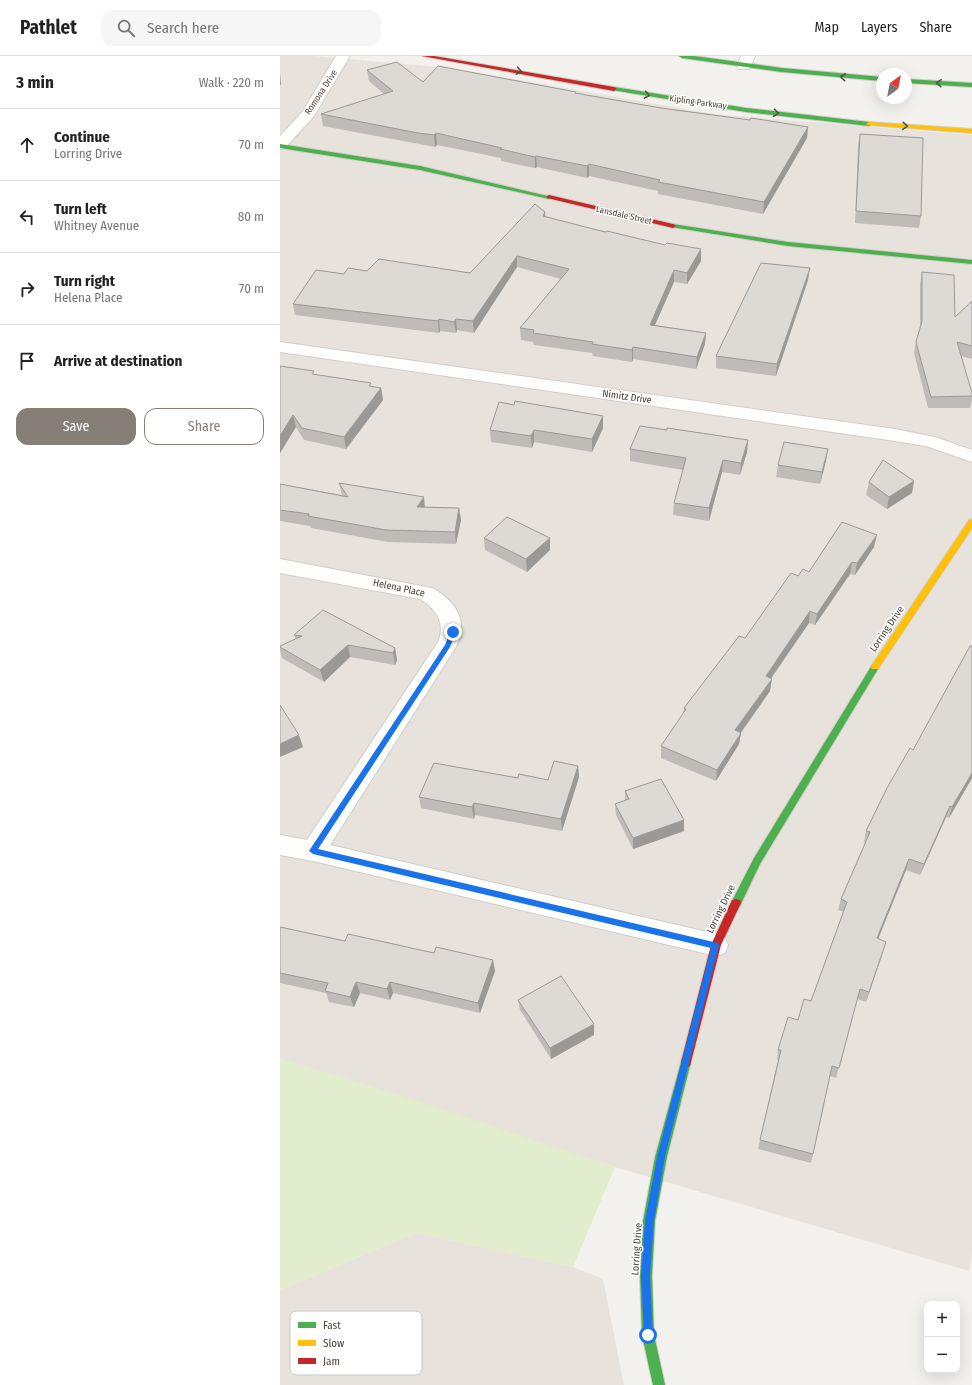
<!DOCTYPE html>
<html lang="en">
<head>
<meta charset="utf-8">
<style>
  body { margin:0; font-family:"Fira Sans Condensed",sans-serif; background:#f6f6f6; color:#222 }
  .controls { position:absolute; right:12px; bottom:12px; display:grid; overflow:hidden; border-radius:8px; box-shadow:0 4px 16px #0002 }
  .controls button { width:36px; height:36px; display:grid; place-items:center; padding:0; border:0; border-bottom:1px solid #e0e0e0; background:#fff; color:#222; font:20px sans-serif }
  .compass { position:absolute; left:596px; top:12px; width:36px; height:36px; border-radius:50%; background:#fff; box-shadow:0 4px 16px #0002; rotate:32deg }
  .stop { position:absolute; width:12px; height:12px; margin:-9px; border:3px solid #1a73e8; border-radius:50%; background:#fff }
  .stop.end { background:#1a73e8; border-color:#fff; box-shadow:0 1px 4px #0008 }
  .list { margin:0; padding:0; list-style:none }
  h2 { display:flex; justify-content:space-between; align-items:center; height:52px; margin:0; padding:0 16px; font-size:17px }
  h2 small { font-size:13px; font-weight:400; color:#767676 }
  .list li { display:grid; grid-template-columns:26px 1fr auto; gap:12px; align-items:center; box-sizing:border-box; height:72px; padding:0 16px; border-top:1px solid #e0e0e0 }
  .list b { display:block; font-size:15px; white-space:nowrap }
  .list p { margin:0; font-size:13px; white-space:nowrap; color:#767676 }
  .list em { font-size:13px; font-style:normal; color:#767676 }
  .actions { display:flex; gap:8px; padding:12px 16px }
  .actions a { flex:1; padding:9px 0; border:1px solid #857f77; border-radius:12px; text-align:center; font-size:14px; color:#857f77 }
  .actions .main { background:#857f77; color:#fff }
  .icon { flex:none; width:22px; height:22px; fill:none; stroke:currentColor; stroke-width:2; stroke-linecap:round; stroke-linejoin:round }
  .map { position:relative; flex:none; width:692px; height:1329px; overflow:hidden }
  header { display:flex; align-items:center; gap:24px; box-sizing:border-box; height:56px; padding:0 20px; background:#fff; border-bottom:1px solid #e0e0e0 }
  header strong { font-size:19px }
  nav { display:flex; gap:22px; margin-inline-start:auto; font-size:14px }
  .search { width:280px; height:36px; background:#f6f6f6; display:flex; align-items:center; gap:10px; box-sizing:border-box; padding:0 14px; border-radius:12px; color:#767676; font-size:15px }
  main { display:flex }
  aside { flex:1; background:#fff }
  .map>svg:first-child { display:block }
  .residential { fill:#e7e2db }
  .green { fill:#e1edcd }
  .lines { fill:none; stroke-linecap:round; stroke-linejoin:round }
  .street-casing { stroke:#d1cfcb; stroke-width:2 }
  .fast-casing { stroke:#d2cec4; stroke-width:2 }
  .slow-casing { stroke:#d2cec4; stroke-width:2 }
  .jam-casing { stroke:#d2cec4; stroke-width:2 }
  .street { fill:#fdfdfc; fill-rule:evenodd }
  .fast { fill:#4caf50; fill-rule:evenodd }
  .slow { fill:#ffc107; fill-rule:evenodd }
  .jam { fill:#c62828; fill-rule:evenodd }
  .wall { fill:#bebbb8 }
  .shaded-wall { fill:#9b9996 }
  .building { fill:#dddad6; stroke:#9b9996 }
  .oneway { stroke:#4a583d }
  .route { fill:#1a73e8 }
  .labels { text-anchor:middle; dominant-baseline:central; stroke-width:3; stroke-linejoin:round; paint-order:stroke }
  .far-street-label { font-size:9px; fill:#4a4238; stroke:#fff }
  .street-label { font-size:10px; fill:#4a4238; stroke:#fff }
  .key { fill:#fff; stroke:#c9c6c3; stroke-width:1 }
  .key-label { font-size:11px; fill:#4a4238 }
</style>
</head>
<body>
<header>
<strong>Pathlet</strong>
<div class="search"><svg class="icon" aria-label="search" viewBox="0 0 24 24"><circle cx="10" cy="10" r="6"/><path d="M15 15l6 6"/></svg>Search here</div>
<nav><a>Map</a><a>Layers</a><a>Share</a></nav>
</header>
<main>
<aside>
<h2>3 min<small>Walk · 220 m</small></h2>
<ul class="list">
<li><svg class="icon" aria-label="ahead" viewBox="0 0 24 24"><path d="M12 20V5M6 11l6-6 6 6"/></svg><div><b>Continue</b><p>Lorring Drive</p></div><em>70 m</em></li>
<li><svg class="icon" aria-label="left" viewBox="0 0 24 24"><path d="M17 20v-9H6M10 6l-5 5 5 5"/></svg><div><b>Turn left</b><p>Whitney Avenue</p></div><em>80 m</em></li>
<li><svg class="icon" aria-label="right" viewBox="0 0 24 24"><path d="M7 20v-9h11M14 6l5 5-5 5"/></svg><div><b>Turn right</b><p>Helena Place</p></div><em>70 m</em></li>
<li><svg class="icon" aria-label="arrive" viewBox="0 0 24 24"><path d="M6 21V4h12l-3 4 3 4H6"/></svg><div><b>Arrive at destination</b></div></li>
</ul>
<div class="actions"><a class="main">Save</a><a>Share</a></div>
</aside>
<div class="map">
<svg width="692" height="1329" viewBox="0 0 692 1329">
  <rect width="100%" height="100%" fill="#f3f1ed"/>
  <path class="residential" d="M0 0H34L170 12 434 58 692 79V1198L689 1215 335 1111 0 1004Z
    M136 1177 293 1211 323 1223 344 1329H0V1234Z"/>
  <path class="green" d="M0 1002 135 1044 335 1111 293 1211 136 1177 0 1234Z"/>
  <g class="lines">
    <defs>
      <path id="street" d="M56 0H70L34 60 5 92 0 93V80L23 55Z
        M461 0H475L469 13H459L457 10Z
        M0 286 615 373 655 381 692 394V406L646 390 615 385 0 296Z
        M0 503 152 532C178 546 190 568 174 594L50 789 436 878 445 881 448 889 445 897 436 900 33 805 0 799V779L27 784 158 586C166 568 157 553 140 543L0 517Z"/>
      <path id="fast" d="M399 0H414L502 12 602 21V25L502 16 402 2Z
        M626 23 692 27V31L626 27Z
        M334 31 466 52 589 66 592 68 589 70 466 56 332 34V32Z
        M0 88 140 110 272 141 269 143 140 114 0 92Z
        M393 168 508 186 692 204V208L508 190 391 171 390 170Z
        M595 608 598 609 599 611 598 613 480 808 460 850 456 851 452 850 451 847 474 802 592 609Z
        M406 1001 410 1002 411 1006 387 1101 375 1165 372 1220 374 1279 385 1329H373L362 1279 360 1220 363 1165 375 1101 401 1006 402 1002Z"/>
      <path id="slow" d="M589 66 692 73V77L587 69 586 68Z
        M692 463V472L598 613H592L591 611 592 609 689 464Z"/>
      <path id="jam" d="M142 0H154L334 31 337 33 334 35Z
        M269 139 393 168 396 170 393 172 267 142V140Z
        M456 843 460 844 461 847 441 889 411 1006 410 1010 406 1011 402 1010 401 1006 431 889 452 844Z"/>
    </defs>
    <use href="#street" class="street-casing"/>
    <use href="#fast" class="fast-casing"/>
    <use href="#slow" class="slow-casing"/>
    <use href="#jam" class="jam-casing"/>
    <use href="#street" class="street"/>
    <use href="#fast" class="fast"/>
    <use href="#slow" class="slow"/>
    <use href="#jam" class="jam"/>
  </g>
  <path class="wall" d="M87 14 143 26 296 38 381 52 470 64 528 71 527 82 483 158 378 138V135L309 120 307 122 257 111 255 112 221 105V102L157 89 155 91 43 70 41 58 104 38 89 25Z
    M580 78 641 160 639 172 575 167 578 89Z
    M266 161 421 205 407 228 394 226 375 269 426 277 425 288 416 313 353 303 352 306 313 300 312 297 254 289 253 286 241 284 240 272 281 223 237 211 194 277 177 274 176 277 160 275 159 277 15 259 13 248 64 218 87 215 190 217Z
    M642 216 675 261 692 245V303L681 300 692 337V344L690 352H648L634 297 636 286 640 272V228Z
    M528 224 496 320 436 312V300Z
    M0 310 34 319 101 332 103 344 66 393 24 384 16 371 0 397Z
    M234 349 323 360V372L312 396 254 386 252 392 211 386 210 374Z
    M387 374 468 384 467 396 460 419 442 416 429 465 393 459 394 447 403 414 350 405V393Z
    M546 405 540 428 496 421 498 409Z
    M634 425 632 437 607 453 586 439 589 426Z
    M59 427 145 451 179 452 181 464 176 488 108 486 31 472 30 470 0 465V428L62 439Z
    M204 482H270V494L247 516 205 494Z
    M594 491 575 519 570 518 535 569 529 567 491 623 490 635 461 677 459 688 436 725 381 702V690L403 658 404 652 465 582 518 520Z
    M14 579 115 592 117 604 115 609 70 601 44 626 2 602 0 594V590L16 583Z
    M633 694 692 722 669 762 666 761 640 819 626 814 598 883 603 896 586 946 577 943 556 1022 550 1020 531 1107 478 1093 498 1004H497L498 994 518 964 531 945 564 856 558 854 561 843 585 787 584 786 586 775Z
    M298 710 299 721 282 775 195 759 194 763 141 752 139 741 238 722 268 724Z
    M345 735 404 775 353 793 336 759 335 748 345 745Z
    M0 871 65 885 213 904 215 915 200 957 113 937 110 944 80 937 74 951 49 946 46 937 0 927Z
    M238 944 314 979 271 1003 240 954Z"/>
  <path class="shaded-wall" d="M0 17 1 28 0 30Z
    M528 71 527 82 483 158 484 146Z
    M156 77 157 89 155 91 154 79Z
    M256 100 257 111 255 112V101Z
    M309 108V120L307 122V110Z
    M265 156 266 167 263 160Z
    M421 193V205L407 228V217Z
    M237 200V211L194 277 193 265Z
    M530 212 528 224 496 320 497 308Z
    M394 214V226L370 280V269Z
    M159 263 160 275 159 277 158 265Z
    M176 263 177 274 176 277 174 266Z
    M426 277 425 288 416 313 417 301Z
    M353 291V303L352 306V294Z
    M101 332 103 344 66 393 64 381Z
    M13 359 16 371 0 397V380Z
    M323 360V372L312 396V383Z
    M254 374V386L252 392 251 380Z
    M468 384 467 396 460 419 461 407Z
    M548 393 546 405 540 428 542 416Z
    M443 404 442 416 429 465V452Z
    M634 425 632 437 607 453 609 441Z
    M144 441 145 453 137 451Z
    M179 452 181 464 176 488 175 476Z
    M597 479 594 491 575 519 577 507Z
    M270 482V494L247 516 246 503Z
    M572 506 570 518 535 569 537 558Z
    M530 555 529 567 484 632 486 620Z
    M68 589 70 601 44 626 40 614Z
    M115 592 117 604 115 609 113 597Z
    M492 623 490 635 454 686 455 674Z
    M461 677 459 688 436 725 437 714Z
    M19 679 23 691 0 701V688Z
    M298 710 299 721 282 775 281 763Z
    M692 717V722L669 762 672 751Z
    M194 747 195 759 194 763 192 751Z
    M670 750 666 761 640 819 644 808Z
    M404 764V775L353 793V782Z
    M629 803 626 814 594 893 597 882Z
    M606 886 603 896 586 946 589 936Z
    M213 904 215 915 200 957 198 947Z
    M76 926 80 937 74 951 70 941Z
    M110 926 113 937 110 944 107 933Z
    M314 968V979L271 1003 270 992Z"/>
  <path class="building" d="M117 6 143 26 158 10 296 36 295 37 381 52 470 64 471 62 528 71 484 146 378 126 380 124 309 108 307 110 256 100 255 101 220 93 222 92 156 77 154 79 138 77 41 58 113 35 87 14Z
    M580 78 643 82 641 160 576 155Z
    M255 148 265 156 263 160 325 176 327 175 385 189 387 187 421 193 407 217 394 214 370 269 426 277 417 301 353 291 352 294 312 288 313 286 253 277 254 274 240 272 289 213 237 200 193 265 176 263 174 266 159 263 158 265 13 248 36 214 64 218 68 212 87 215 99 203 190 217Z
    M481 207 530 212 497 308 436 300Z
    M642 216 674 219 675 261 692 245V290L677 286 692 337V340L651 341 636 286 642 265Z
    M0 310 34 315 32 318 91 327 89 330 101 332 64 381 22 372 13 359 0 380Z
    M235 345 323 360 312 383 254 374 251 380 210 374 219 346 234 349Z
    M360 370 387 374V372L468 384 461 407 443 404 429 452 394 447 406 402 350 393Z
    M504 386 548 393 542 416 498 409Z
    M603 404 634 425 609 441 589 426Z
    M59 427 144 441 137 451 179 452 175 476 106 474 28 460 29 458 0 454V428L68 441Z
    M227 461 270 482 246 503 204 482Z
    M562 466 597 479 577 507 572 506 537 558 530 555 486 620 492 623 455 674 461 677 437 714 381 690 406 653 404 652 459 580 465 582 511 517 518 520 523 513 529 516Z
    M43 554 115 592 113 597 68 589 40 614 0 591V590L22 580 14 579Z
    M690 590H692V717L672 751 670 750 644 808 629 803 597 882 606 886 589 936 580 933 559 1012 552 1010 533 1098 480 1084 501 994H498L508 961 518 964 524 943 531 945 567 846 561 843 590 776 586 775 607 732 630 692 633 694Z
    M0 649 19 679 0 688Z
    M274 705 298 710 281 763 194 747 192 751 139 741 154 707 238 722 239 718 268 724Z
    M381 723 404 764 353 782 335 748 349 743 345 735Z
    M0 871 65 885 68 878 154 897 156 891 213 904 198 947 110 926 107 933 76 926 70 941 45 935 48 927 0 917Z
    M281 920 314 968 270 992 238 944Z"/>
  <defs><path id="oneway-chevron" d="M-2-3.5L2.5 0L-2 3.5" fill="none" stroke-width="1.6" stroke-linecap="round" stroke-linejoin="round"/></defs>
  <g class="oneway">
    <use href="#oneway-chevron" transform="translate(239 15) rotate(11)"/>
    <use href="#oneway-chevron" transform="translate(563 21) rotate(-174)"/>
    <use href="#oneway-chevron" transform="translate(659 27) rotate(-176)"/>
    <use href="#oneway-chevron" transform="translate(367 39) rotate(10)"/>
    <use href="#oneway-chevron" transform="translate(496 57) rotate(7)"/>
    <use href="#oneway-chevron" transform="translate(625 70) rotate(4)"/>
  </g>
  <path class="route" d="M171 574H175L176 576 170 591 38 793 438 887 439 889 385 1101 374 1165 370 1220 373 1279 371 1282 368 1283 365 1282 364 1279 361 1220 365 1165 377 1101 431 892 33 798 29 795 165 589Z"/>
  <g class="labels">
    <g class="far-street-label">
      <text transform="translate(41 36) rotate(-57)">Romona Drive</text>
      <text transform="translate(418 46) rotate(8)">Kipling Parkway</text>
      <text transform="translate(344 159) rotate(13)">Lansdale Street</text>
    </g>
    <g class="street-label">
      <text transform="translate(347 341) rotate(8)">Nimitz Drive</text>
      <text transform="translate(119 532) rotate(12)">Helena Place</text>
      <text transform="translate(607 573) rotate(-56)">Lorring Drive</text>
      <text transform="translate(441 853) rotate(-64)">Lorring Drive</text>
      <text transform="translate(357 1193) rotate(-86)">Lorring Drive</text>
    </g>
  </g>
  <rect x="10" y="1255" width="132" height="64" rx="6" class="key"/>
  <rect x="18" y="1266" width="18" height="6" fill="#4caf50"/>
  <rect x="18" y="1284" width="18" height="6" fill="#ffc107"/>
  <rect x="18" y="1302" width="18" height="6" fill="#c62828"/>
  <g class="key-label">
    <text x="43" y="1273">Fast</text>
    <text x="43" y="1291">Slow</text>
    <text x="43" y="1309">Jam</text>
  </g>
</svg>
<div class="controls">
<button>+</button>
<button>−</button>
</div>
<svg class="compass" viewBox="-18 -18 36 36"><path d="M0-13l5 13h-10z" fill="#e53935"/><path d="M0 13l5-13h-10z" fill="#767676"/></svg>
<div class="stop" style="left:368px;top:1279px"></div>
<div class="stop end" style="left:173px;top:576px"></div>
</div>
</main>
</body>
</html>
